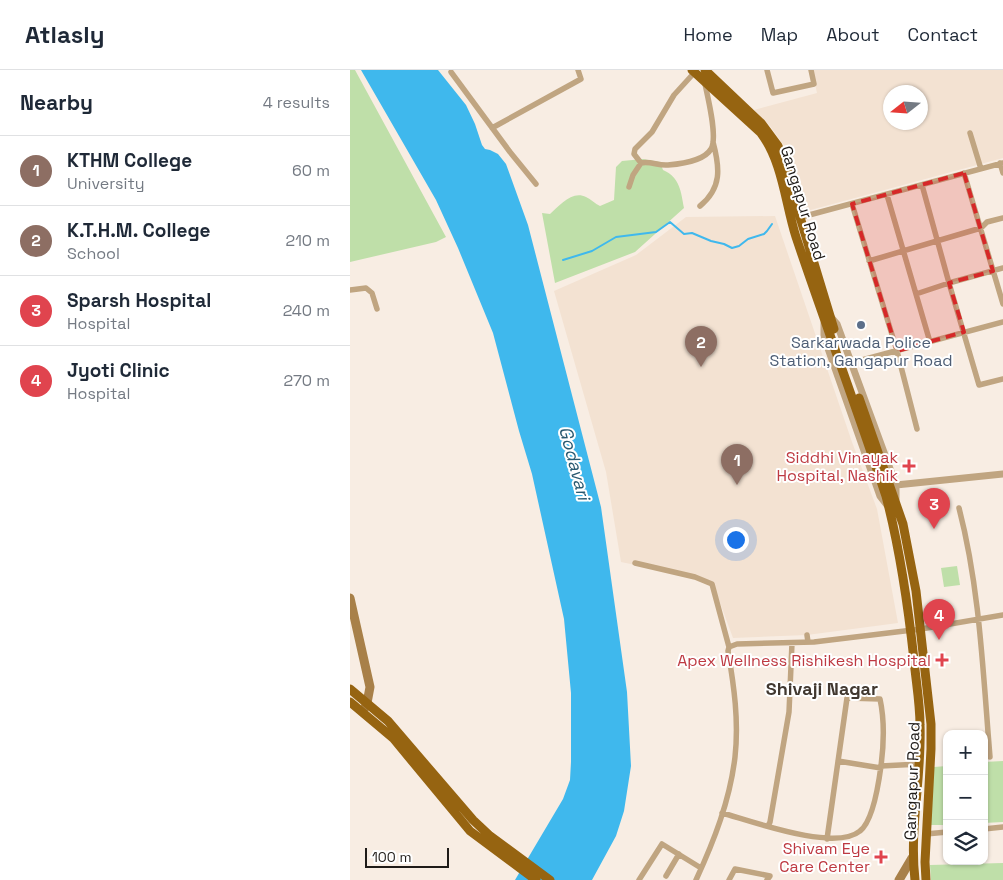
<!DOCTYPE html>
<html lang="en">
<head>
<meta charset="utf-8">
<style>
  body { margin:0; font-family:"Space Grotesk",sans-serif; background:#f2f2f3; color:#1f2937 }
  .controls { position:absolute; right:15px; bottom:15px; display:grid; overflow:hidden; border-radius:10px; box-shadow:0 1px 4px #0004 }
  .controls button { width:45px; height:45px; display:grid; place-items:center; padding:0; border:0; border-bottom:1px solid #e0e1e3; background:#fff; color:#1f2937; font:25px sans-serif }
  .compass { position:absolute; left:533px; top:15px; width:45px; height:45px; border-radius:50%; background:#fff; box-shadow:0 1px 4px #0004; rotate:253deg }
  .scale { position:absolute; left:15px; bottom:12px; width:84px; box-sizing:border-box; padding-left:5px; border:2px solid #1f1b18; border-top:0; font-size:14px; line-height:18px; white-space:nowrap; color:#1f1b18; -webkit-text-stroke:4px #fff; paint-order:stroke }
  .you { position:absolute; left:385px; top:469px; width:18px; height:18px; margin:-12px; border:4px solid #fff; border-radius:50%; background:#1a73e8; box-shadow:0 0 0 8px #1a73e833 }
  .badge { display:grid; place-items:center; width:32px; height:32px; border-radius:50%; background:#b45309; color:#fff; font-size:16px; font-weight:700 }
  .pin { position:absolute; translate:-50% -41px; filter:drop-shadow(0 1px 2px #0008) }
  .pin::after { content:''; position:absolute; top:26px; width:18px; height:15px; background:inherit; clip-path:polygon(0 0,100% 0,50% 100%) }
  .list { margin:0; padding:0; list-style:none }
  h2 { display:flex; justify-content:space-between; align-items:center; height:65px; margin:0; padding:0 20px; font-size:21px }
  h2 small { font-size:16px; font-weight:400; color:#747a83 }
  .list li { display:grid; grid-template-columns:32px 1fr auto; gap:15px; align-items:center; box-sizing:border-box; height:70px; padding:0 20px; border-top:1px solid #e0e1e3 }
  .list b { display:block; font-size:19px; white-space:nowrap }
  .list p { margin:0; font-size:16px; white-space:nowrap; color:#747a83 }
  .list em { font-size:16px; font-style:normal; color:#747a83 }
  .icon { flex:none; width:28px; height:28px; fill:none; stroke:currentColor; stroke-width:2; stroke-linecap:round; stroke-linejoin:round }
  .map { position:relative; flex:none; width:653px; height:810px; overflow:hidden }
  header { display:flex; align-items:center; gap:30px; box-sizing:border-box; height:70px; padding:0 25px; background:#fff; border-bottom:1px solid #e0e1e3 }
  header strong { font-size:24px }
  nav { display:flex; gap:28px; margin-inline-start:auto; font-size:18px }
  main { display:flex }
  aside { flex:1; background:#fff }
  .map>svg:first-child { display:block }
  .built { fill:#f3e2d2; fill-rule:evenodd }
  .green { fill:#bfdfa9 }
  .water { fill:#3fb8ed }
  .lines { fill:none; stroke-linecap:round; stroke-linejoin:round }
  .stream { stroke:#3fb8ed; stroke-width:2 }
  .minor { stroke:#c0a581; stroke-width:5.5 }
  .tertiary { stroke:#c0a581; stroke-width:7 }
  .secondary { stroke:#a88049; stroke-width:9 }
  .primary { stroke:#966411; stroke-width:9 }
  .marked { fill:#d62828; fill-opacity:0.2; stroke:#d62828; stroke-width:4; stroke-dasharray:10 6; stroke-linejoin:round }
  .service-dot { fill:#5c6f8a; stroke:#fff; stroke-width:2 }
  .health-dot { fill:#e0444e; stroke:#fff; stroke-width:2 }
  .labels { text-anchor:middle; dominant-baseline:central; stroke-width:4; stroke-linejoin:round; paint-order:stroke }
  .street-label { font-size:16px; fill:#1f1b18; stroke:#fff }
  .service-label { font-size:16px; fill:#4e5e75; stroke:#fff }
  .health-label { font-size:16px; fill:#be3a42; stroke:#fff; text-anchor:end }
  .water-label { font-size:18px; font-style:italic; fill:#295970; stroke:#fff }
  .neighbourhood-label { font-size:18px; font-weight:bold; fill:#413830; stroke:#fff }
</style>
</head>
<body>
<header>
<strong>Atlasly</strong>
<nav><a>Home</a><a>Map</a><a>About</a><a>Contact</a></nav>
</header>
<main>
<aside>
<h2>Nearby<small>4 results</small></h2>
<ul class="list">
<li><span class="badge" style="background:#8d6e63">1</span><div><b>KTHM College</b><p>University</p></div><em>60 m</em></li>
<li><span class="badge" style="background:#8d6e63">2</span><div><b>K.T.H.M. College</b><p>School</p></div><em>210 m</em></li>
<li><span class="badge" style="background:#e0444e">3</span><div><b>Sparsh Hospital</b><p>Hospital</p></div><em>240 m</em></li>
<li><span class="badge" style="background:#e0444e">4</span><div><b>Jyoti Clinic</b><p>Hospital</p></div><em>270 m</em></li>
</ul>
</aside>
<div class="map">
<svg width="653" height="810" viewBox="0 0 653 810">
  <rect width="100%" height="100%" fill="#f8ede3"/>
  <path class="built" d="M462 0H653V88L457 141 440 84 420 56 404 40 467 23ZM540 22H570V52H540Z
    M425 146 502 372 527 439 548 553 457 565 383 568 362 511 271 492 256 402 204 221 286 185 336 147Z"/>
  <path class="green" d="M0 0H5L96 167 86 172 0 192Z
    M293 89 310 92 313 100C330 107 331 122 334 138L285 182 205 213 192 143 200 144C209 136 222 120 236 127 241 129 245 134 250 136L264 130 266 97 272 91Z
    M607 496 610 515 594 517 591 498Z
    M653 691V752L634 753V692Z
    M597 696V755H578L584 697Z
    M653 793V810H581L580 795Z"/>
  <path class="water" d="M11 0H88L116 35 125 54 132 75 135 79 140 80 148 84 156 94 160 105 178 155 251 437 277 622 281 696 274 741 266 766 242 810H165L213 729 220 710 221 692V623L214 549 182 404 169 361 143 263 108 178 86 130Z"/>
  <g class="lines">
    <path class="stream" d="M213 190 242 181 266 167 306 162 320 152 334 164 342 163 361 171 374 174 382 178 389 176 398 169 414 164 417 161 422 154"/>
    <path class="minor" d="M417 0 423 23 464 14 461 0
      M101 2 160 82 186 114
      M142 58 231 9 228 0
      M620 63 631 99
      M291 93 284 84 285 79 302 62 324 25 344 3
      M650 93 653 103
      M614 103 653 234
      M572 115 599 213 653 198
      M279 117 283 105 291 93C301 91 308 96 318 95 330 94 354 91 361 79 368 68 358 28 355 14
      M537 125 580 272
      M502 134 547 281 567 359
      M350 136C372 118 370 98 363 72
      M448 148 653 93
      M519 191 631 158 637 152 653 148
      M0 220 16 218 22 223 27 239
      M566 224 599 213 629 315 653 309
      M512 290 653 252
      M609 438C630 519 633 604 640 687
      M285 493 345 507 362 514 379 577
      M457 565 458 572
      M488 691 531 698
      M372 743C401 751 485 782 510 761 523 751 529 711 531 696L570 694
      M418 756 420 752 439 642 442 573
      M634 759 653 757
      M576 764 597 762
      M477 769 497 628 530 629C535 652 534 673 531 696
      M316 806 329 784
      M289 810 312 774 351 798
      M346 810C364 771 380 730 385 687 389 651 384 616 378 581L379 577 387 574 464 572 571 559 653 545
      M379 810 385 799 420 806 417 810"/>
    <path class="tertiary" d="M481 247 487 254 546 415V429
      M474 253V267L530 426 537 435
      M546 415 653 404"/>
    <path class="secondary" d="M0 528 20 617 17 633 13 642
      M549 810 562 788"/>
    <path class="primary" d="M342 0 411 63C433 93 435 132 446 167 475 253 507 339 536 426 550 479 558 535 564 590 566 612 570 633 570 655 572 707 559 758 565 810
      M355 0 411 53 428 76 437 97 443 124 484 259
      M509 328 553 454 566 521 581 654V679L575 792 576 810
      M0 619 38 651 123 750 139 765 200 810
      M0 632 43 668 120 761 186 810"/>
  </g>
  <path class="marked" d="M614 103 643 201 599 213 614 262 547 281 502 134Z"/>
  <circle class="service-dot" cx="511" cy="255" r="5"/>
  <g class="health-dot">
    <path d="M556.5 388.5h5v5h5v5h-5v5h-5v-5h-5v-5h5z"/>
    <path d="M589.5 582.5h5v5h5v5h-5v5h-5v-5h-5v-5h5z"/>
    <path d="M528.5 779.5h5v5h5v5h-5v5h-5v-5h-5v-5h5z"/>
  </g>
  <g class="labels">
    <g class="street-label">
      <text transform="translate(453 133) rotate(73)">Gangapur Road</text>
      <text transform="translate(562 711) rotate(-88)">Gangapur Road</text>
    </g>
    <g class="service-label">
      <text x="511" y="272">Sarkarwada Police<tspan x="511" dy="18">Station, Gangapur Road</tspan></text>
    </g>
    <g class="health-label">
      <text x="548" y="387">Siddhi Vinayak<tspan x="548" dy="18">Hospital, Nashik</tspan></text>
      <text x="581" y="590">Apex Wellness Rishikesh Hospital</text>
      <text x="520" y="778">Shivam Eye<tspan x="520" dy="18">Care Center</tspan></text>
    </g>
    <g class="water-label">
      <text transform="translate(225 393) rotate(75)">Godavari</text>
    </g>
    <g class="neighbourhood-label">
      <text x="472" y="618">Shivaji Nagar</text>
    </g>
  </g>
</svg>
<div class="controls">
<button>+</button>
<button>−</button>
<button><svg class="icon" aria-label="layers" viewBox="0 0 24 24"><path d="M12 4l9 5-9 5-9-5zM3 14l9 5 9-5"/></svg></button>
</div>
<svg class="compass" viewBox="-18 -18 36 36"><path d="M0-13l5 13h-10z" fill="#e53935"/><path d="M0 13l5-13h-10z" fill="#747a83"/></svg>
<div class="scale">100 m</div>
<div class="you"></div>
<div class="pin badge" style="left:387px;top:415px;background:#8d6e63">1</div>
<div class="pin badge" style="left:351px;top:297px;background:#8d6e63">2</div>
<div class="pin badge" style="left:584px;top:459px;background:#e0444e">3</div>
<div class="pin badge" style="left:589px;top:570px;background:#e0444e">4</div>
</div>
</main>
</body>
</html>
